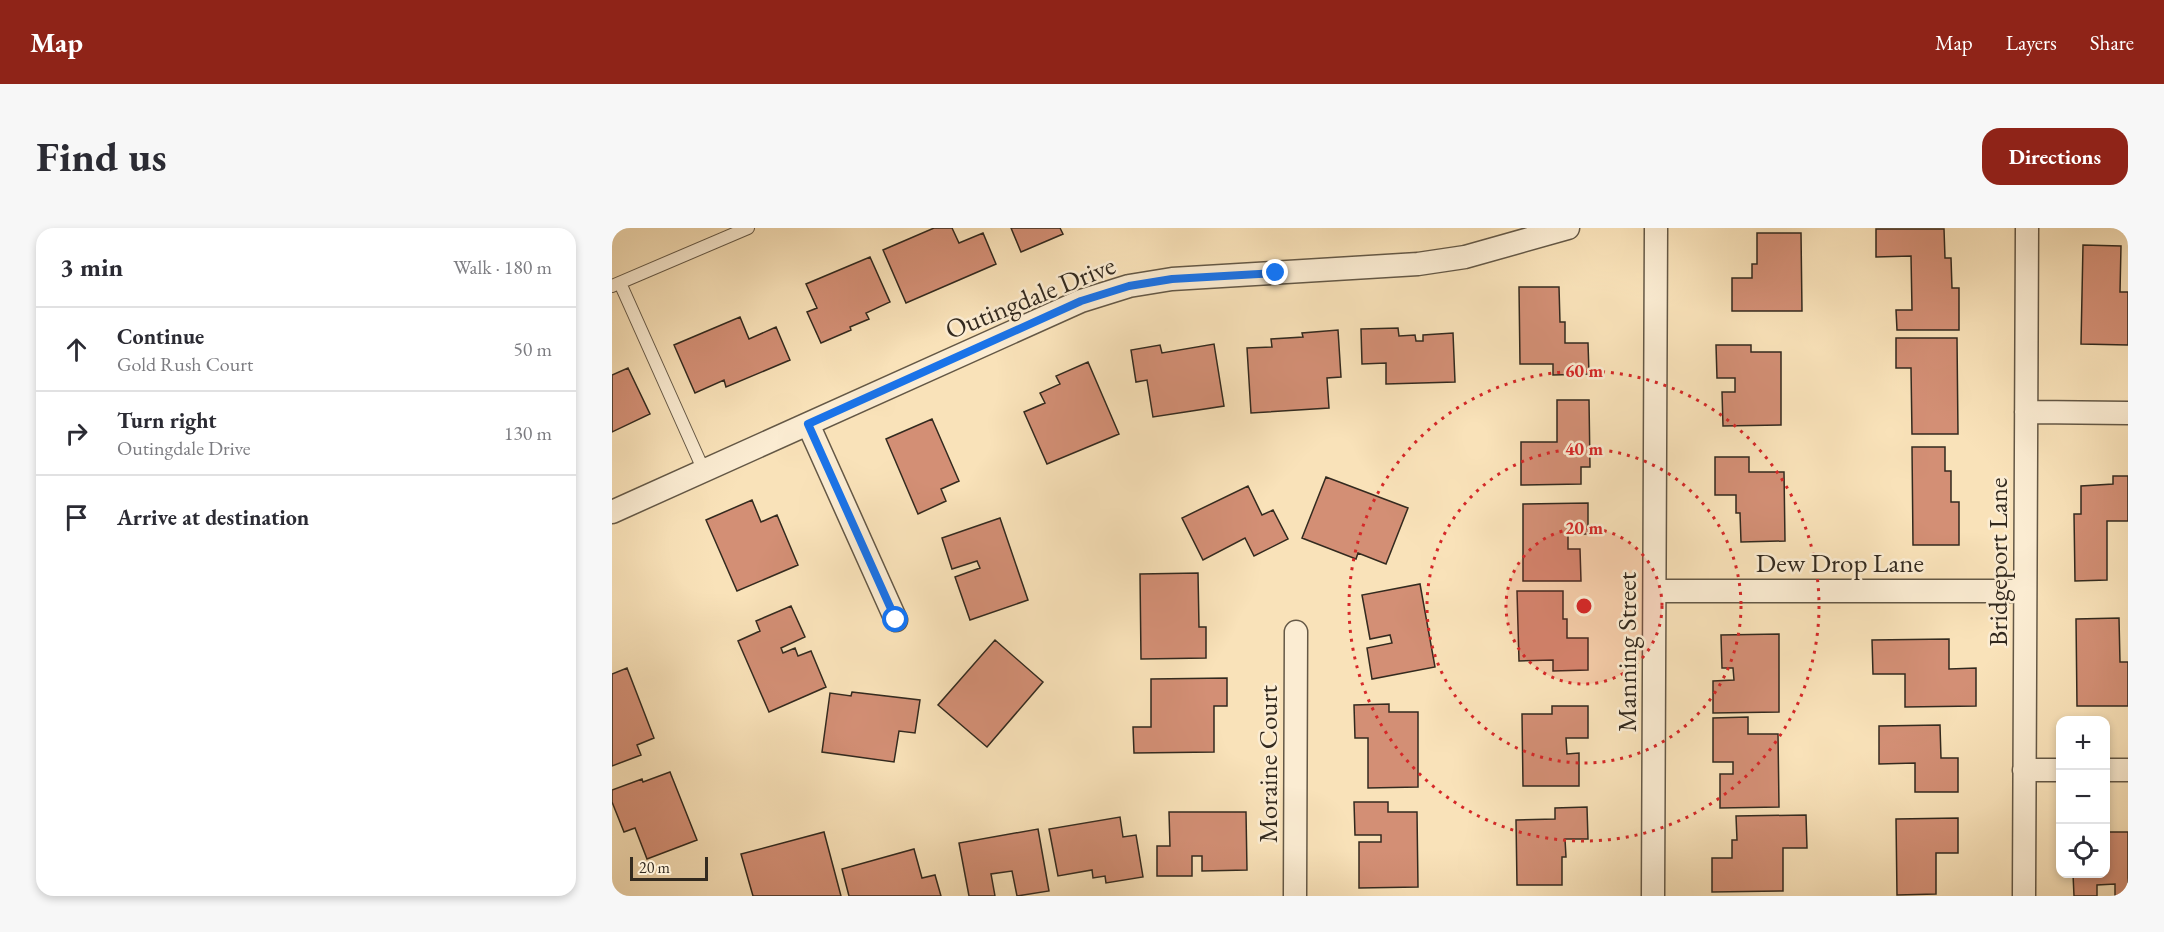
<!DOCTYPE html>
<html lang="en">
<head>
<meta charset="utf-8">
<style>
  body { margin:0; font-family:"EB Garamond",serif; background:#f7f7f7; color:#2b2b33 }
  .controls { position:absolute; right:18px; bottom:18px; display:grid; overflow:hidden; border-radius:12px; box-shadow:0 3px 9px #0003 }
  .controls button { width:54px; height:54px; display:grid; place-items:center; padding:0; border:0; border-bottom:2px solid #e1e1e2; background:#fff; color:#2b2b33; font:30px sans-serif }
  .scale { position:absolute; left:18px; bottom:15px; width:78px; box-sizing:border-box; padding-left:6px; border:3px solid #332a1f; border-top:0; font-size:16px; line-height:21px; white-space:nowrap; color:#332a1f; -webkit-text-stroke:4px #fbecd2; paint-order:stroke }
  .stop { position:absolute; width:18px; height:18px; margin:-14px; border:4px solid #1a73e8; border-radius:50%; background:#fff }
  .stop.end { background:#1a73e8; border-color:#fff; box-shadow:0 2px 6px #0008 }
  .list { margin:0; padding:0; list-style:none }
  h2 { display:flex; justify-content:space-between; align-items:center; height:78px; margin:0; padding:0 24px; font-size:26px }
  h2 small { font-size:20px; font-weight:400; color:#7c7c81 }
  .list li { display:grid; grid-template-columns:39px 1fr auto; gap:18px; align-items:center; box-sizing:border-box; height:84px; padding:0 24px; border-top:2px solid #e1e1e2 }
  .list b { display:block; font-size:22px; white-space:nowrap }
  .list p { margin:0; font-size:20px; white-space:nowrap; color:#7c7c81 }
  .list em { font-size:20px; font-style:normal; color:#7c7c81 }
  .icon { flex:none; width:33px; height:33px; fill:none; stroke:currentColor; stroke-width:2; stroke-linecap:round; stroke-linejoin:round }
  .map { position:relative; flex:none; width:1516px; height:668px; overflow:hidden; border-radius:18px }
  header { display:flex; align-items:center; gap:36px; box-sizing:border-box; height:84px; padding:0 30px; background:#8f2418; color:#fff }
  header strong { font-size:28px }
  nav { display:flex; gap:33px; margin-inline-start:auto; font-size:21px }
  .intro { display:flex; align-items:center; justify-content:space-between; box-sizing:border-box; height:144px; padding:0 36px }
  h1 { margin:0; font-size:42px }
  .button { padding:15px 27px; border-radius:18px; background:#8f2418; color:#fff; font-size:21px; font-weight:700 }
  main { display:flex; gap:36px; padding:0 36px }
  aside { flex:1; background:#fff; border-radius:18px; box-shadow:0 3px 9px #0003 }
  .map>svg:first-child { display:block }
  .building { fill:#d38f75; stroke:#332a1f; stroke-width:1.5 }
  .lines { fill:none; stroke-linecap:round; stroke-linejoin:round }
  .service-casing { stroke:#645846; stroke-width:14 }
  .minor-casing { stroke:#645846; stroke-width:25 }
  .service { stroke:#fbecd2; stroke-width:12 }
  .minor { stroke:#fbecd2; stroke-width:22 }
  .route { stroke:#1a73e8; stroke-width:8 }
  .ring { fill:none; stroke:#d62828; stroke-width:3; stroke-dasharray:3 6 }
  .labels { text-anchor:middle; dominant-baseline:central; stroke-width:5; stroke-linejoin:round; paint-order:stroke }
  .street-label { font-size:27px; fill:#332a1f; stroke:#fbecd2 }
  .centre { fill:#d62828; stroke:#fbecd2; stroke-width:3 }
  .ring-label { font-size:18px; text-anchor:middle; font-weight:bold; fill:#d62828; stroke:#fbecd2; stroke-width:5; stroke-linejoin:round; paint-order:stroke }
</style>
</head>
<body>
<header>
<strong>Map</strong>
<nav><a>Map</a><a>Layers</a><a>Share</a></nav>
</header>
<div class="intro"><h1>Find us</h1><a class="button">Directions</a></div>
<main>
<aside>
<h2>3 min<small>Walk · 180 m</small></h2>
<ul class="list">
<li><svg class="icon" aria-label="ahead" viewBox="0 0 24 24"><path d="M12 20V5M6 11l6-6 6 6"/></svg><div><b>Continue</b><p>Gold Rush Court</p></div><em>50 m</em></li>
<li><svg class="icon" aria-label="right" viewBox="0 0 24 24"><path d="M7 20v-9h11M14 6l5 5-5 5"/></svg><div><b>Turn right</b><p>Outingdale Drive</p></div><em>130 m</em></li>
<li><svg class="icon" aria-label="arrive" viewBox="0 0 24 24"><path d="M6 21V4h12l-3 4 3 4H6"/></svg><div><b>Arrive at destination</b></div></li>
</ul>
</aside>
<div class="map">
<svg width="1516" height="668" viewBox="0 0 1516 668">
  <rect width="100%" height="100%" fill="#f9e2b9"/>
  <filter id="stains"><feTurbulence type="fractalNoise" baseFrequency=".00333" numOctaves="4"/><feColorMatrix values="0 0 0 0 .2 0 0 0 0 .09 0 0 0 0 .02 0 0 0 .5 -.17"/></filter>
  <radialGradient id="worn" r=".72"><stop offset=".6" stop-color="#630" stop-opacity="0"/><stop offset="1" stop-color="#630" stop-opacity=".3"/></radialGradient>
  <path class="building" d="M322 0H340L347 15 371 5 384 36 294 75 271 22Z
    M399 0H448L451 6 409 24Z
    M1264 1H1332L1333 30H1339L1340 60H1347V102H1285L1284 82H1300L1299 28 1264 29Z
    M1145 5H1189L1190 83H1120V50H1140V36H1145Z
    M1471 17 1509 18 1508 64H1516V117L1469 116Z
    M258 29 278 74 254 85 257 91 238 99 239 102 209 115 195 84 205 80 194 56Z
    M907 59H947L948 94H953V115H976L977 146 941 147V136H908Z
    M128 89 137 111 164 99 178 132 114 159 112 152 83 165 62 117Z
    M786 100 787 108 803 107 804 113H811V107L841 105 843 154 774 156V135L750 136 749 101Z
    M726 102 729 149 715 150 717 180 639 185 635 120 660 119 659 111 691 109 690 105Z
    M1284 110H1345L1346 206H1300L1299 140H1284Z
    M602 116 612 178 541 189 535 152 524 154 519 122 548 117 550 125Z
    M1104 117H1139V124H1169V197L1111 198 1110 164H1123V150H1105Z
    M476 134 507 206 435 236 412 184 433 175 428 165 448 156 444 148Z
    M16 140 38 186 0 204V147Z
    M945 172H977L978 239H969V256L909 257V214H945Z
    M320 191 347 253 329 261 334 273 306 286 274 211Z
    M1300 219H1333V243H1339V274H1347V317H1301Z
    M1103 229H1137V244H1172L1173 313 1129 314 1128 285H1124V267H1103Z
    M1501 248H1516V293H1495V352L1463 353 1462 286H1469V258L1501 256Z
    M714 249 796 280 774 336 746 325 744 331 690 310Z
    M636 258 650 287 661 282 676 311 642 328 633 310 591 332 570 290Z
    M140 272 149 294 165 287 186 337 125 363 94 292Z
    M976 275V306H956V321H968L969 353H911V276Z
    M388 290 416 372 358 392 343 349 368 340 365 333 340 341 330 310Z
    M586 345 587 399H594V430L529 431 528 346Z
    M808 356 823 439 760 451 755 420 780 415 778 407 758 411 750 367Z
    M905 363H951V391H955V410H976V442L941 443V432L907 433Z
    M179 378 193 409 169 420 171 425 183 420 186 428 199 423 214 459 157 484 126 413 148 403 144 393Z
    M1507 390 1508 434H1516V478H1465L1464 391Z
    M1167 406V484L1101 485V453L1122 452 1121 440H1110L1109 407Z
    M1337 411V441L1364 440V478L1293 479V446H1261L1260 412Z
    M383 412 431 454 375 519 326 477Z
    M15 440 42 510 25 517 29 527 0 538V446Z
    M615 450V478H602V524L522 525 521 499H539V451Z
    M240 464 308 472 303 505 287 503 282 534 210 524 218 465 239 468Z
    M777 476V484H806V559L756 560V510H743L742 477Z
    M940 478H976V510H954L955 526 967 525V558H911L910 486H940Z
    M1136 489V506H1166L1167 579 1108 580V546H1121V534H1101V490Z
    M1328 497 1329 530H1346V564H1303V535L1267 536V498Z
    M58 544 85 612 35 631 23 600 12 604 0 574V562L30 551 31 554Z
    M742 574H776V584H805L806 659 747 660V614H769V607H743Z
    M975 579 976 611H953L954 629H950V657H905L904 592 943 591V580Z
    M557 584H634L635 642 590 643V628H580V648H545V618H558Z
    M1194 587 1195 620H1171V663L1100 664V630H1120V612H1125L1124 588Z
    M508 589 511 609 524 607 531 649 494 655 493 648 481 650 480 642 446 648 437 601Z
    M1346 590V625H1324V666L1285 667 1284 591Z
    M426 601 437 663 405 668 400 643 379 646 383 668H357L347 615Z
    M212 604 229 668H141L129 626Z
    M1494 604H1516V668H1503V656L1485 657V668H1462L1461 646H1494Z
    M302 621 310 650 323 647 329 668H237L230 641Z"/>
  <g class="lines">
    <defs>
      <path id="service" d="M8 55 92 243
        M0 58 136 0"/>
      <path id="minor" d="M1414 184 1516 185
        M196 196 284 392
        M0 284 469 73 517 58 560 51 806 36 853 29 956 0
        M1043 363H1413
        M1412 542H1448
        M1494 542H1516
        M683 668 684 404
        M1041 668 1044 0
        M1412 668 1415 0"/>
    </defs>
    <use href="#service" class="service-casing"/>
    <use href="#minor" class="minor-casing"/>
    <use href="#service" class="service"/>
    <use href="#minor" class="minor"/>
  </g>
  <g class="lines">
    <path class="route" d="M284 392 196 196 469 73 517 58 560 51 664 45"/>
  </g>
  <circle cx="972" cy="378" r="78" fill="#d62828" fill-opacity=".12"/>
  <g class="ring">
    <circle cx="972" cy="378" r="78"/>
    <circle cx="972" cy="378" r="157"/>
    <circle cx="972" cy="378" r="235"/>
  </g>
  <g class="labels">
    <g class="street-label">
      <text transform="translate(418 69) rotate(-22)">Outingdale Drive</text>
      <text x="1228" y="334">Dew Drop Lane</text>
      <text transform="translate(1385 334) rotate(-90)">Bridgeport Lane</text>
      <text transform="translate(1014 424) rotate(-90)">Manning Street</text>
      <text transform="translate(655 536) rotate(-90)">Moraine Court</text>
    </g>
  </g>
  <circle cx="972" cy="378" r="9" class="centre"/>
  <g class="ring-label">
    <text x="972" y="149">60 m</text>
    <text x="972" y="227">40 m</text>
    <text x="972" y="306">20 m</text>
  </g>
  <rect width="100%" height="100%" filter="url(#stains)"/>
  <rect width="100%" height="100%" fill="url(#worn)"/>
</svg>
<div class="controls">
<button>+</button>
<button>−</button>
<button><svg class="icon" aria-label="locate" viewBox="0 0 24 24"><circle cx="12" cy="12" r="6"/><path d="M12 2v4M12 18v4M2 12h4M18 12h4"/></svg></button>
</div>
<div class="scale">20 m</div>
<div class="stop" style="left:284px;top:392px"></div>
<div class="stop end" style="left:664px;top:45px"></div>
</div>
</main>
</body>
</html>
